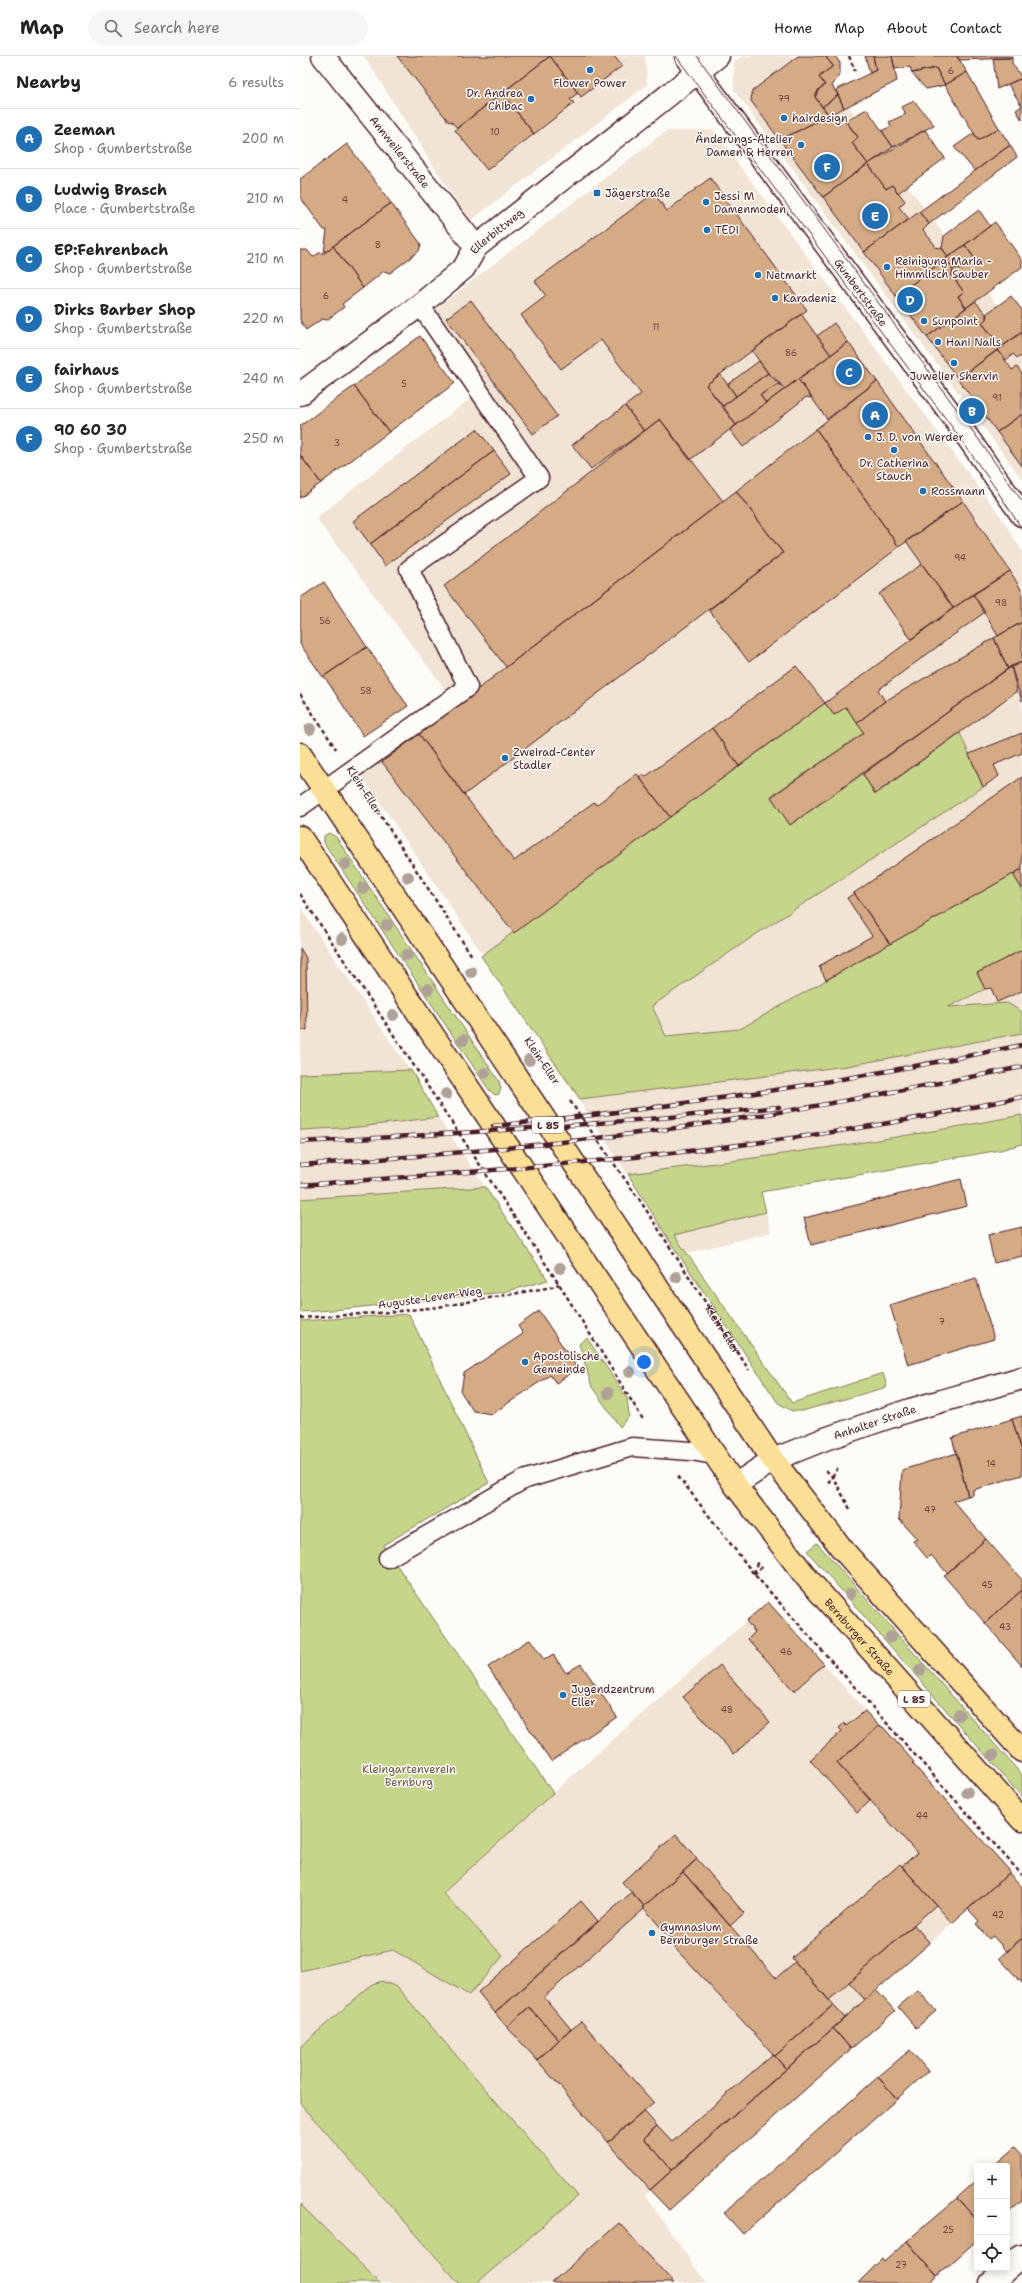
<!DOCTYPE html>
<html lang="en">
<head>
<meta charset="utf-8">
<style>
  body { margin:0; font-family:"Shantell Sans",sans-serif; background:#f6f6f6; color:#222 }
  .controls { position:absolute; right:12px; bottom:12px; display:grid; overflow:hidden; border-radius:4px; box-shadow:0 2px 10px #0003 }
  .controls button { width:36px; height:36px; display:grid; place-items:center; padding:0; border:0; border-bottom:1px solid #e0e0e0; background:#fff; color:#222; font:20px sans-serif }
  .you { position:absolute; left:344px; top:1306px; width:14px; height:14px; margin:-10px; border:3px solid #fff; border-radius:50%; background:#1a73e8; box-shadow:0 0 0 6px #1a73e833 }
  .badge { display:grid; place-items:center; width:26px; height:26px; border-radius:50%; background:#1f6fb2; color:#fff; font-size:13px; font-weight:700 }
  .pin { position:absolute; translate:-50% -50%; border:2px solid #fff; box-shadow:0 1px 4px #0006 }
  .list { margin:0; padding:0; list-style:none }
  h2 { display:flex; justify-content:space-between; align-items:center; height:52px; margin:0; padding:0 16px; font-size:17px }
  h2 small { font-size:13px; font-weight:400; color:#767676 }
  .list li { display:grid; grid-template-columns:26px 1fr auto; gap:12px; align-items:center; box-sizing:border-box; height:60px; padding:0 16px; border-top:1px solid #e0e0e0 }
  .list b { display:block; font-size:15px; white-space:nowrap }
  .list p { margin:0; font-size:13px; white-space:nowrap; color:#767676 }
  .list em { font-size:13px; font-style:normal; color:#767676 }
  .icon { flex:none; width:22px; height:22px; fill:none; stroke:currentColor; stroke-width:2; stroke-linecap:round; stroke-linejoin:round }
  .map { position:relative; flex:none; width:722px; height:2227px; overflow:hidden }
  header { display:flex; align-items:center; gap:24px; box-sizing:border-box; height:56px; padding:0 20px; background:#fff; border-bottom:1px solid #e0e0e0 }
  header strong { font-size:19px }
  nav { display:flex; gap:22px; margin-inline-start:auto; font-size:14px }
  .search { width:280px; height:36px; background:#f6f6f6; display:flex; align-items:center; gap:10px; box-sizing:border-box; padding:0 14px; border-radius:22px; color:#767676; font-size:15px }
  main { display:flex }
  aside { flex:1; background:#fff }
  .map>svg:first-child { display:block }
  .built { fill:#f1e4d5 }
  .green { fill:#c5d68b; stroke:#887a5b }
  .building { fill:#d5ab86; stroke:#4a1f2b }
  .lines { fill:none; stroke-linecap:round; stroke-linejoin:round }
  .lane-casing { stroke:#4a1f2b; stroke-width:21 }
  .street-casing { stroke:#4a1f2b; stroke-width:25 }
  .primary-casing { stroke:#4a1f2b; stroke-width:25 }
  .path { stroke:#4a1f2b; stroke-width:2.5; stroke-dasharray:4 3; stroke-linecap:butt }
  .lane { stroke:#fdfcf7; stroke-width:18 }
  .street { stroke:#fdfcf7; stroke-width:22 }
  .primary { stroke:#fbdf96; stroke-width:22 }
  .tram { stroke:#4a1f2b; stroke-width:1 }
  .rail-casing { stroke:#4a1f2b; stroke-width:4.5 }
  .rail { stroke:#fdfcf7; stroke-width:3; stroke-dasharray:9; stroke-linecap:butt }
  .tree { fill:#afa197 }
  .poi-dot { fill:#1f6fb2; stroke:#fdfcf7; stroke-width:1.5 }
  .labels { text-anchor:middle; dominant-baseline:central; stroke-width:3; stroke-linejoin:round; paint-order:stroke }
  .number-label { font-size:9px; fill:#6d4242 }
  .shield { fill:#fdfcf7; stroke:#806168; stroke-width:1 }
  .shield-label { font-size:10px; font-weight:bold; fill:#4a1f2b }
  .poi-label { font-size:11px; fill:#4a1f2b; stroke:#fdfcf7; text-anchor:start }
  .street-label { font-size:11px; fill:#4a1f2b; stroke:#fdfcf7 }
  .park-label { font-size:11px; fill:#6f5648; stroke:#fdfcf7 }
</style>
</head>
<body>
<header>
<strong>Map</strong>
<div class="search"><svg class="icon" aria-label="search" viewBox="0 0 24 24"><circle cx="10" cy="10" r="6"/><path d="M15 15l6 6"/></svg>Search here</div>
<nav><a>Home</a><a>Map</a><a>About</a><a>Contact</a></nav>
</header>
<main>
<aside>
<h2>Nearby<small>6 results</small></h2>
<ul class="list">
<li><span class="badge">A</span><div><b>Zeeman</b><p>Shop · Gumbertstraße</p></div><em>200 m</em></li>
<li><span class="badge">B</span><div><b>Ludwig Brasch</b><p>Place · Gumbertstraße</p></div><em>210 m</em></li>
<li><span class="badge">C</span><div><b>EP:Fehrenbach</b><p>Shop · Gumbertstraße</p></div><em>210 m</em></li>
<li><span class="badge">D</span><div><b>Dirks Barber Shop</b><p>Shop · Gumbertstraße</p></div><em>220 m</em></li>
<li><span class="badge">E</span><div><b>fairhaus</b><p>Shop · Gumbertstraße</p></div><em>240 m</em></li>
<li><span class="badge">F</span><div><b>90 60 30</b><p>Shop · Gumbertstraße</p></div><em>250 m</em></li>
</ul>
</aside>
<div class="map">
<svg width="722" height="2227" viewBox="0 0 722 2227">
  <rect width="100%" height="100%" fill="#fdfcf7"/>
  <filter id="ink" filterUnits="userSpaceOnUse"><feTurbulence type="fractalNoise" baseFrequency=".025" numOctaves="2"/><feDisplacementMap in="SourceGraphic" scale="8" xChannelSelector="R" yChannelSelector="G"/><feConvolveMatrix kernelMatrix="1 2 1 2 8 2 1 2 1" color-interpolation-filters="sRGB"/></filter>
  <g filter="url(#ink)">
    <path class="built" d="M64 0H345L347 29 169 166Z
      M443 0H511L722 283V423L434 34V6Z
      M413 74 701 461 722 495V1088L700 1094 461 1136 471 1176 380 1199 279 1044 238 986 342 981 240 983 50 702 148 637 16 462 171 342 120 265 366 75Z
      M0 851 109 1013 138 1061 185 1131 203 1184 0 1202Z
      M468 1546 710 1816 345 2139 406 2227H3L0 2224V1892L113 1865 253 1737Z"/>
    <path class="green" d="M525 647 534 659 546 651 564 677 471 740 490 769 563 718 576 738 660 677 683 731 455 879 352 950 366 980 440 973 713 818 722 833V894L677 917 685 933 648 951 707 947 722 956V977L547 1010 280 1043 181 900Z
      M29 777 36 781 199 1025 201 1033 199 1038 195 1039 189 1034 24 787V780Z
      M111 1014 138 1061 59 1071 0 1074V1018Z
      M722 1059V1088L700 1094 461 1136 466 1156 374 1179 492 1347 583 1317 587 1331 502 1355H492L478 1347 367 1181 328 1118C460 1102 591 1084 722 1059Z
      M185 1131 248 1224 204 1236 33 1254 0 1256V1143Z
      M109 1258 189 1427 83 1489 253 1737 143 1837 203 1900 169 1939 93 1894 0 1915V1265Z
      M287 1282 327 1342 329 1360 320 1371 292 1331 279 1288Z
      M517 1487 722 1719V1741L507 1495Z
      M82 1925 97 1931 278 2140 177 2227H159L0 2047V1991L72 1928Z
      M0 2148 80 2227H0Z"/>
    <path class="building" d="M97 0H314L322 10 281 41 250 0 157 72 151 65 149 66Z
      M250 0 278 37 270 43 274 47 234 78 202 37Z
      M498 0H525L533 10 519 21 525 29 519 33 515 41 529 59 480 84 451 45 452 35Z
      M525 0H535L540 7V18L532 30 538 39 522 51 515 41 519 33 525 29 519 21 533 10Z
      M565 0H573L576 14 570 17Z
      M573 0H592L597 25 544 52 536 34 576 14Z
      M592 0H657L667 16 645 29 636 12 612 17 610 11 595 13Z
      M657 0H712V2L659 4Z
      M693 2H712V7L722 22 697 33Z
      M636 12 645 29 626 33 612 17Z
      M667 16 699 72 678 84 645 29Z
      M722 22V64L716 54 722 50 708 28Z
      M202 37 234 78 187 114 155 74Z
      M538 39 544 52 529 59 522 51Z
      M614 45 634 69 593 91 582 75 591 70 589 66 606 58 602 51Z
      M567 53 593 91 568 108 552 87 558 81 545 65Z
      M531 58 539 69 546 65 558 81 552 87 568 108 523 141 480 84Z
      M699 72 710 89 675 115 654 91 674 77 678 84Z
      M625 74 645 102 598 137 592 129 586 133 568 108Z
      M47 88 91 147 24 197 27 174H24L0 141V123Z
      M710 89 717 101 629 168 619 156Z
      M568 108 586 133 592 129 605 145 599 151 609 163 564 196 523 141Z
      M410 122 507 254 406 329 436 369 390 404 360 363 344 375 325 350 341 338 301 284 261 313 221 259 246 240 235 225 354 137 367 155Z
      M91 147 121 188 119 195 90 217 84 215 63 232 33 190Z
      M679 154 690 170 648 201 642 192 644 180Z
      M619 156 629 168 623 174 635 189 634 191 642 192 648 201 596 240 564 196Z
      M695 166 722 204V211L666 252 658 240 664 236 652 220 653 212 662 213 675 203 665 189Z
      M665 189 675 203 662 213 653 212 645 203Z
      M33 190 63 232 42 248 44 251 27 264 22 263 6 274 0 264V194H7L13 201 19 197H24Z
      M645 203 653 212 652 220 664 236 658 240 666 252 627 281 596 240Z
      M711 240 722 254V276L701 291 682 267 686 263V258Z
      M171 244 257 360 233 378 146 262Z
      M675 245 687 259 686 263 682 267 701 291 658 323 627 281Z
      M501 258 531 299 485 333 473 320 471 321 452 295Z
      M534 267 548 286 531 299 517 280Z
      M722 276V300L717 302 713 298 706 304 698 294Z
      M120 280 155 327 89 376 54 330Z
      M548 286 577 325 527 363 498 323Z
      M698 294 712 314 717 311 722 318V358L697 376 658 323Z
      M459 305 468 317 436 340 428 328Z
      M468 317 479 328 460 339 466 347 436 369 423 350Z
      M420 318 436 340 423 350 406 329Z
      M498 323 512 342 506 341 443 391 430 374Z
      M577 325 663 445 599 491 516 373Z
      M479 328 485 333 466 347 460 339Z
      M54 330 89 376 21 427 0 399V370Z
      M325 350 344 375 291 413 272 389Z
      M722 358V410L697 376Z
      M360 363 423 445 206 611 144 530Z
      M177 373 194 395 70 488 53 465Z
      M516 373 599 491 449 606 409 554 483 497 436 435Z
      M194 395 211 418 85 510 70 488Z
      M0 399 21 427 0 442Z
      M436 435 483 497 164 739 119 678Z
      M663 445 710 515 653 552 606 485Z
      M622 508 653 552 611 583 579 538Z
      M710 515 722 535V566L698 580 673 538Z
      M24 526 67 591 23 621 0 588V542Z
      M673 538 685 556 578 634 585 645 557 667 546 651 534 659 525 647Z
      M722 566V606L708 613 694 582Z
      M694 582 708 613 490 769 471 741 564 677 557 667 585 645Z
      M67 591 108 650 63 680 24 620Z
      M722 606V645L711 610Z
      M496 610 525 647 439 710 412 672Z
      M711 610 717 635 575 738 563 718Z
      M412 672 439 710 370 761 339 721 343 718 345 721Z
      M722 677V697L694 709 699 720 683 731 669 698Z
      M119 678 214 805 294 746 296 749 337 718 370 761 214 877 82 706Z
      M722 721V813L590 888 554 837Z
      M722 813V833L713 818Z
      M554 837 590 888 526 924 519 910 572 880 547 842Z
      M0 892 6 902 7 974H0Z
      M722 894V935L697 946 691 932 685 933 677 917Z
      M661 1123 667 1150 511 1189 504 1162Z
      M722 1171V1200L694 1207 688 1179Z
      M676 1222 694 1283 608 1309 590 1249Z
      M239 1255 278 1313 256 1327 250 1319 192 1358 173 1355 161 1336 164 1317 223 1278 218 1270Z
      M722 1360V1395L712 1363Z
      M712 1363 722 1395V1419L673 1434V1439L668 1440 652 1382Z
      M657 1397 668 1440 653 1445 686 1483 647 1517 631 1499 627 1502 613 1485 617 1483 599 1463 602 1414Z
      M686 1483 722 1524V1534L685 1567 644 1520Z
      M722 1534V1610L685 1567Z
      M468 1546 524 1608 494 1635 448 1583 455 1576 446 1565Z
      M230 1583 244 1604 253 1598 266 1617 281 1608 317 1661 251 1705 188 1611Z
      M420 1609 470 1666 434 1698 383 1641Z
      M565 1655 579 1670 537 1707 571 1744 557 1757 510 1704 542 1675 539 1672 544 1667 546 1670Z
      M579 1670 583 1671 614 1706 612 1707 709 1814V1817L652 1867 602 1810 617 1797 537 1707Z
      M376 1778 397 1803 344 1850 322 1826Z
      M397 1803 444 1857 430 1870 383 1816Z
      M600 1808 636 1849 529 1944 492 1902Z
      M383 1816 476 1922 495 1906 533 1949 475 2000 374 1891 376 1889 343 1851Z
      M709 1817 722 1831V1882L707 1896 693 1880 689 1883 676 1868 679 1865 668 1853Z
      M332 1836 344 1850V1853L244 1941 271 1973 259 1984 229 1951 207 1971 195 1957Z
      M281 1845 298 1865 195 1957 178 1936Z
      M614 1869 630 1887 565 1944 549 1926Z
      M722 1882V1927L699 1902Z
      M576 1934 595 1955 551 1993 533 1972Z
      M618 1934 636 1955 616 1972 598 1951Z
      M533 1949 545 1962 486 2013 475 2000Z
      M229 1951 259 1984 237 2004 207 1971Z
      M281 1965 354 2047 308 2086 237 2004Z
      M533 1972 551 1993 369 2154 350 2134Z
      M610 1994 628 2015 597 2043 578 2021Z
      M473 1998 486 2013 372 2114 344 2082 357 2070 372 2086Z
      M578 2021 597 2043 443 2178 424 2157Z
      M344 2055 357 2070 344 2082 372 2114 350 2134 308 2086Z
      M715 2091 722 2099V2145L707 2158V2110H693Z
      M677 2124V2164L657 2142Z
      M657 2142 677 2164V2184L637 2220 607 2185Z
      M319 2167 374 2227H251Z
      M607 2185 637 2220 629 2227H558L582 2203 584 2206Z"/>
    <g class="lines">
      <defs>
        <path id="lane" d="M0 751 168 631 109 513 239 422 120 249
          M88 1502 223 1424 332 1391 391 1395 414 1399"/>
        <g id="street">
          <path id="s2" d="M23 0 176 191"/>
          <path id="s3" d="M386 0 654 362 722 459"/>
          <path id="s4" d="M0 338 120 249 164 212 176 191 418 0"/>
          <path id="s5" d="M435 1429 473 1404 525 1383 610 1354 722 1322"/>
          <path d="M691 2227 722 2200"/>
        </g>
        <g id="primary">
          <path d="M0 698 473 1404 543 1494 722 1695"/>
          <path id="s6" d="M0 781 435 1429 507 1522 722 1764"/>
        </g>
      </defs>
      <use href="#lane" class="lane-casing"/>
      <use href="#street" class="street-casing"/>
      <use href="#primary" class="primary-casing"/>
      <g class="path">
        <path d="M549 0 555 15"/>
        <path d="M0 638 36 693"/>
        <path d="M66 737 172 900"/>
        <path d="M0 838 259 1228 344 1365"/>
        <path id="s1" d="M270 1045 341 1146 449 1314"/>
        <path d="M0 1262 91 1256 138 1251 252 1231 259 1228"/>
        <path d="M526 1414 534 1423 551 1455"/>
        <path d="M378 1420 454 1518 722 1819"/>
        <path d="M528 1427 539 1410"/>
        <path d="M454 1517 458 1504"/>
        <path d="M454 1518 463 1510"/>
      </g>
      <use href="#lane" class="lane"/>
      <use href="#street" class="street"/>
      <use href="#primary" class="primary"/>
      <path class="tram" d="M376 0 649 367 694 430 722 473
        M397 0 672 374 722 445"/>
      <defs>
        <path id="rail" d="M193 1070C372 1052 545 1026 722 989
          M0 1086C160 1078 320 1067 479 1051
          M0 1109C128 1100 256 1089 383 1071 497 1055 609 1033 722 1011
          M0 1129C191 1115 382 1101 571 1070 622 1062 672 1051 722 1041"/>
      </defs>
      <use href="#rail" class="rail-casing"/>
      <use href="#rail" class="rail"/>
    </g>
    <g class="tree">
      <circle cx="10" cy="673" r="6"/>
      <circle cx="45" cy="808" r="6"/>
      <circle cx="108" cy="821" r="6"/>
      <circle cx="63" cy="832" r="6"/>
      <circle cx="87" cy="869" r="6"/>
      <circle cx="42" cy="883" r="6"/>
      <circle cx="107" cy="899" r="6"/>
      <circle cx="171" cy="916" r="6"/>
      <circle cx="128" cy="933" r="6"/>
      <circle cx="93" cy="959" r="6"/>
      <circle cx="163" cy="984" r="6"/>
      <circle cx="229" cy="1004" r="6"/>
      <circle cx="185" cy="1017" r="6"/>
      <circle cx="146" cy="1038" r="6"/>
      <circle cx="260" cy="1212" r="6"/>
      <circle cx="376" cy="1221" r="6"/>
      <circle cx="330" cy="1316" r="6"/>
      <circle cx="308" cy="1337" r="6"/>
      <circle cx="550" cy="1538" r="6"/>
      <circle cx="591" cy="1581" r="6"/>
      <circle cx="620" cy="1614" r="6"/>
      <circle cx="659" cy="1659" r="6"/>
      <circle cx="693" cy="1699" r="6"/>
      <circle cx="667" cy="1736" r="6"/>
    </g>
  </g>
  <g class="poi-dot">
    <circle cx="290" cy="14" r="4"/>
    <circle cx="231" cy="43" r="4"/>
    <circle cx="484" cy="62" r="4"/>
    <circle cx="501" cy="89" r="4"/>
    <rect x="293" y="133" width="8" height="8" rx="2"/>
    <circle cx="406" cy="146" r="4"/>
    <circle cx="407" cy="174" r="4"/>
    <circle cx="587" cy="211" r="4"/>
    <circle cx="458" cy="219" r="4"/>
    <circle cx="475" cy="242" r="4"/>
    <circle cx="624" cy="265" r="4"/>
    <circle cx="638" cy="286" r="4"/>
    <circle cx="654" cy="307" r="4"/>
    <circle cx="568" cy="381" r="4"/>
    <circle cx="594" cy="394" r="4"/>
    <circle cx="623" cy="435" r="4"/>
    <circle cx="205" cy="702" r="4"/>
    <circle cx="225" cy="1306" r="4"/>
    <circle cx="263" cy="1639" r="4"/>
    <circle cx="352" cy="1877" r="4"/>
  </g>
  <g class="labels">
    <g class="number-label">
      <text x="651" y="15">6</text>
      <text x="484" y="43">79</text>
      <text x="195" y="76">10</text>
      <text x="45" y="144">4</text>
      <text x="78" y="189">8</text>
      <text x="26" y="240">6</text>
      <text x="356" y="271">11</text>
      <text x="491" y="297">86</text>
      <text x="104" y="328">5</text>
      <text x="697" y="342">91</text>
      <text x="37" y="387">3</text>
      <text x="660" y="502">94</text>
      <text x="701" y="547">98</text>
      <text x="25" y="565">56</text>
      <text x="66" y="635">58</text>
      <text x="642" y="1266">7</text>
      <text x="691" y="1408">14</text>
      <text x="630" y="1454">47</text>
      <text x="687" y="1529">45</text>
      <text x="705" y="1571">43</text>
      <text x="486" y="1596">46</text>
      <text x="427" y="1654">48</text>
      <text x="622" y="1760">44</text>
      <text x="698" y="1859">42</text>
      <text x="648" y="2174">25</text>
      <text x="601" y="2209">27</text>
    </g>
    <g class="shield">
      <rect x="232" y="1061" width="32" height="16" rx="3"/>
      <rect x="598" y="1635" width="32" height="16" rx="3"/>
    </g>
    <g class="shield-label">
      <text x="248" y="1069">L 85</text>
      <text x="614" y="1643">L 85</text>
    </g>
    <g class="poi-label">
      <text x="290" y="27" text-anchor="middle">Flower Power</text>
      <text x="223" y="37" text-anchor="end">Dr. Andrea<tspan x="223" dy="13">Chibac</tspan></text>
      <text x="492" y="62">hairdesign</text>
      <text x="493" y="83" text-anchor="end">Änderungs-Atelier<tspan x="493" dy="13">Damen &amp; Herren</tspan></text>
      <text x="305" y="137">Jägerstraße</text>
      <text x="414" y="140">Jessi M<tspan x="414" dy="13">Damenmoden</tspan></text>
      <text x="415" y="174">TEDi</text>
      <text x="595" y="205">Reinigung Maria -<tspan x="595" dy="13">Himmlisch Sauber</tspan></text>
      <text x="466" y="219">Netmarkt</text>
      <text x="483" y="242">Karadeniz</text>
      <text x="632" y="265">Sunpoint</text>
      <text x="646" y="286">Hani Nails</text>
      <text x="654" y="320" text-anchor="middle">Juwelier Shervin</text>
      <text x="576" y="381">J. D. von Werder</text>
      <text x="594" y="407" text-anchor="middle">Dr. Catherina<tspan x="594" dy="13">Stauch</tspan></text>
      <text x="631" y="435">Rossmann</text>
      <text x="213" y="696">Zweirad-Center<tspan x="213" dy="13">Stadler</tspan></text>
      <text x="233" y="1300">Apostolische<tspan x="233" dy="13">Gemeinde</tspan></text>
      <text x="271" y="1633">Jugendzentrum<tspan x="271" dy="13">Eller</tspan></text>
      <text x="360" y="1871">Gymnasium<tspan x="360" dy="13">Bernburger Straße</tspan></text>
    </g>
    <g class="street-label">
      <text stroke="none"><textPath href="#s2" startOffset="123">Annweilerstraße</textPath></text>
      <text stroke="none"><textPath href="#s4" startOffset="257">Ellerbittweg</textPath></text>
      <text stroke="none"><textPath href="#s3" startOffset="294">Gumbertstraße</textPath></text>
      <text transform="translate(64 734) rotate(57)">Klein-Eller</text>
      <text transform="translate(242 1005) rotate(56)">Klein-Eller</text>
      <text transform="translate(130 1242) rotate(-8)">Auguste-Leven-Weg</text>
      <text stroke="none"><textPath href="#s1" startOffset="275">Klein-Eller</textPath></text>
      <text stroke="none"><textPath href="#s5" startOffset="154">Anhalter Straße</textPath></text>
      <text stroke="none"><textPath href="#s6" startOffset="977">Bernburger Straße</textPath></text>
    </g>
    <g class="park-label">
      <text x="109" y="1713">Kleingartenverein<tspan x="109" dy="13">Bernburg</tspan></text>
    </g>
  </g>
</svg>
<div class="controls">
<button>+</button>
<button>−</button>
<button><svg class="icon" aria-label="locate" viewBox="0 0 24 24"><circle cx="12" cy="12" r="6"/><path d="M12 2v4M12 18v4M2 12h4M18 12h4"/></svg></button>
</div>
<div class="you"></div>
<div class="pin badge" style="left:575px;top:359px">A</div>
<div class="pin badge" style="left:672px;top:355px">B</div>
<div class="pin badge" style="left:549px;top:316px">C</div>
<div class="pin badge" style="left:610px;top:244px">D</div>
<div class="pin badge" style="left:575px;top:160px">E</div>
<div class="pin badge" style="left:527px;top:111px">F</div>
</div>
</main>
</body>
</html>
